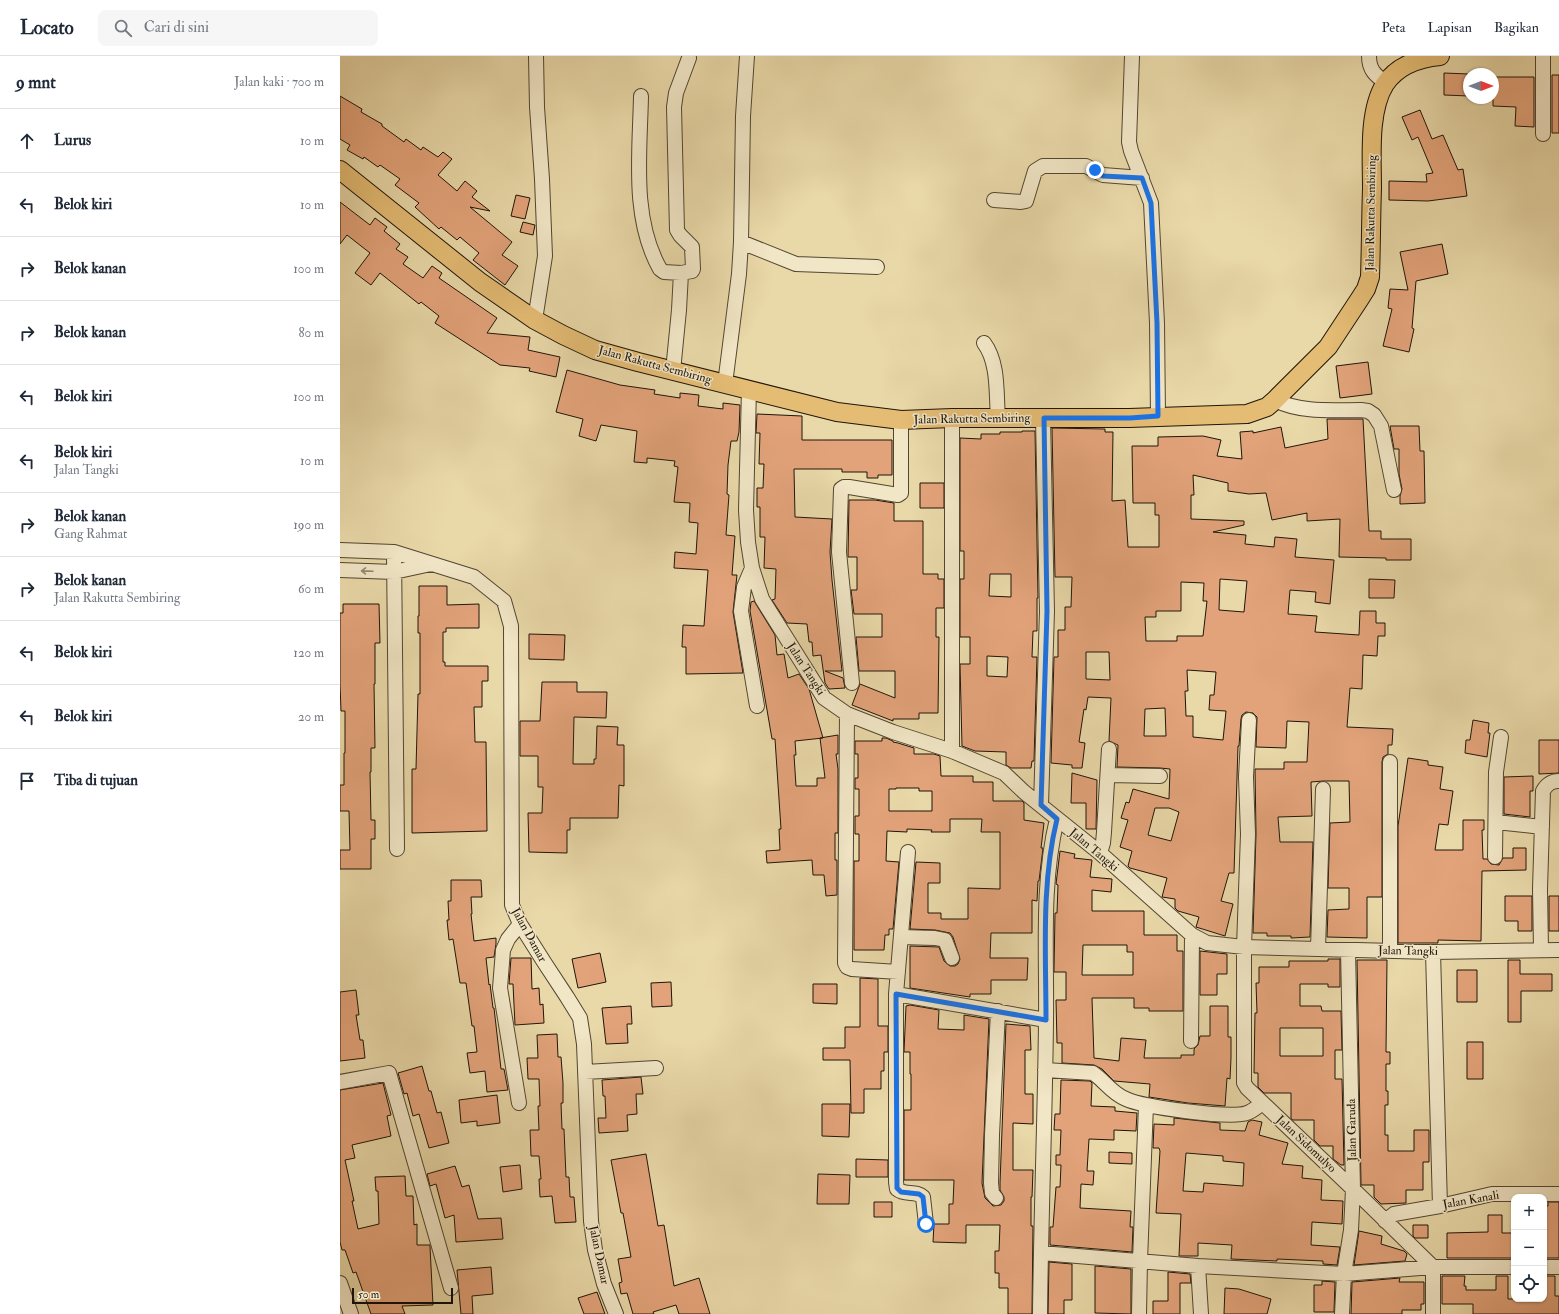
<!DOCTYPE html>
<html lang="id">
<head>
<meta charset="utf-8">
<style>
  body { margin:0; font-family:"IM FELL Double Pica",serif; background:#f6f6f7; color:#1f2937 }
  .controls { position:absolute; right:12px; bottom:12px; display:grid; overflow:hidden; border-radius:8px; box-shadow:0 1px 3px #0004 }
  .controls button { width:36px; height:36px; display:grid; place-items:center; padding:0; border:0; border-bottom:1px solid #e0e1e3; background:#fff; color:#1f2937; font:20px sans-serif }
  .compass { position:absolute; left:1123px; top:12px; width:36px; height:36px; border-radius:50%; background:#fff; box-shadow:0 1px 3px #0004; rotate:90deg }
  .scale { position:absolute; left:12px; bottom:10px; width:101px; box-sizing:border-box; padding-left:4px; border:2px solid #1f1509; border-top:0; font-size:11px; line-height:14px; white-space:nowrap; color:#1f1509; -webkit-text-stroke:3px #f1e6c6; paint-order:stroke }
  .stop { position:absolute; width:12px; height:12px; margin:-9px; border:3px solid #1a73e8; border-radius:50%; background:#fff }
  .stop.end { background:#1a73e8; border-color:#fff; box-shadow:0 1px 4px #0008 }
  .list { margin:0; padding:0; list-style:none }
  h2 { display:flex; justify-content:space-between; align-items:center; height:52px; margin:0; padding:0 16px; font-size:17px }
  h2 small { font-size:13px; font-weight:400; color:#747a83 }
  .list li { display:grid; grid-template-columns:26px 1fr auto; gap:12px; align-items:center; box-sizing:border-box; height:64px; padding:0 16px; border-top:1px solid #e0e1e3 }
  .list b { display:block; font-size:15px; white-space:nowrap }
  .list p { margin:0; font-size:13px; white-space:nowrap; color:#747a83 }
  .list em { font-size:13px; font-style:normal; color:#747a83 }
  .icon { flex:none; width:22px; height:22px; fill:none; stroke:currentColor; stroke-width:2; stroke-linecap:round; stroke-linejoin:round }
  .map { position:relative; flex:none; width:1219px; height:1258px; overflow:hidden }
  header { display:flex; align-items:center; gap:24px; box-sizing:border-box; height:56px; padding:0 20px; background:#fff; border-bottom:1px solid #e0e1e3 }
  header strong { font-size:19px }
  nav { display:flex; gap:22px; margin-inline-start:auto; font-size:14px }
  .search { width:280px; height:36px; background:#f6f6f7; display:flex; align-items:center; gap:10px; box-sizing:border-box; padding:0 14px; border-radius:8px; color:#747a83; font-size:15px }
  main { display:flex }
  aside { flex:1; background:#fff }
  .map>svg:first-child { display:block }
  .building { fill:#e3a37a; stroke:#1f1509; fill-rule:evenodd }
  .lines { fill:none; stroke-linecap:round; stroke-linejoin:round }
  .minor-casing { stroke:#524631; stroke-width:16 }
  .major-casing { stroke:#1f1509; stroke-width:20 }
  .minor { stroke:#f1e6c6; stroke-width:14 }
  .major { stroke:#e4bc74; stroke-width:18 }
  .oneway { stroke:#928871 }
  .route { stroke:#1a73e8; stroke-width:5 }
  .labels { text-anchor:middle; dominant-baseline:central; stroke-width:3; stroke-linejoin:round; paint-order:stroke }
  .street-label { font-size:12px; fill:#1f1509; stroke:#f1e6c6 }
</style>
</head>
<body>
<header>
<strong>Locato</strong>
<div class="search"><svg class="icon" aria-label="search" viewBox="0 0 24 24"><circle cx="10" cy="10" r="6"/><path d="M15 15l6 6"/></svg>Cari di sini</div>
<nav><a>Peta</a><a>Lapisan</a><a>Bagikan</a></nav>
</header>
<main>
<aside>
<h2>9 mnt<small>Jalan kaki · 700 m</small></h2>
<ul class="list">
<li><svg class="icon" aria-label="ahead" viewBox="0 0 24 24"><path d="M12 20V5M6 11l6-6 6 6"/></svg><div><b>Lurus</b></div><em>10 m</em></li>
<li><svg class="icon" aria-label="left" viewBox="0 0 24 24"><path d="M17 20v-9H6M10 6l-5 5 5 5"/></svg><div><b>Belok kiri</b></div><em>10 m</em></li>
<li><svg class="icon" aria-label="right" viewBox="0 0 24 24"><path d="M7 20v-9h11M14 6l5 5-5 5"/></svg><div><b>Belok kanan</b></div><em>100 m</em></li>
<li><svg class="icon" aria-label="right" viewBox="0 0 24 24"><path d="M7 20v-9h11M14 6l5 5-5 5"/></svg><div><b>Belok kanan</b></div><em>80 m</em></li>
<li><svg class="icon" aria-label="left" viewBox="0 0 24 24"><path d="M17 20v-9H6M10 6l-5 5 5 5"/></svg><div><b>Belok kiri</b></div><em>100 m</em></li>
<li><svg class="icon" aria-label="left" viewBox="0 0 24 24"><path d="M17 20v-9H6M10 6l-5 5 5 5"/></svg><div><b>Belok kiri</b><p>Jalan Tangki</p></div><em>10 m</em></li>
<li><svg class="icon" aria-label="right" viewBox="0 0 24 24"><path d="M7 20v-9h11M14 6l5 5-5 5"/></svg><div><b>Belok kanan</b><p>Gang Rahmat</p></div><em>190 m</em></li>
<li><svg class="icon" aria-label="right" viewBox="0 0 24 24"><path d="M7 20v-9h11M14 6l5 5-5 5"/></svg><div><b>Belok kanan</b><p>Jalan Rakutta Sembiring</p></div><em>60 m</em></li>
<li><svg class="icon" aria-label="left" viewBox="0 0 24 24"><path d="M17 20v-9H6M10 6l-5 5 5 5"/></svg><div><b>Belok kiri</b></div><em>120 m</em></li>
<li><svg class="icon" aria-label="left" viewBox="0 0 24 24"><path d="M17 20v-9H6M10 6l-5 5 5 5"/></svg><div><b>Belok kiri</b></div><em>20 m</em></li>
<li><svg class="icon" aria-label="arrive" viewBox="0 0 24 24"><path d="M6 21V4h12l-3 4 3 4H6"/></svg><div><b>Tiba di tujuan</b></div></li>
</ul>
</aside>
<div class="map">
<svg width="1219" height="1258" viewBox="0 0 1219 1258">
  <rect width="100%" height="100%" fill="#e9d8a8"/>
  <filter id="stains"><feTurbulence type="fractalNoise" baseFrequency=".005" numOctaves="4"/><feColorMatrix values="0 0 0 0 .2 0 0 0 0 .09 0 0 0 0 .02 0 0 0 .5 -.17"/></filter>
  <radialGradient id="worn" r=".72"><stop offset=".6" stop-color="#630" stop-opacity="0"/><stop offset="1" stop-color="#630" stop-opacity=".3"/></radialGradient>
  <path class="building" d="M1104 17 1129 18V40L1104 39Z
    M1212 19H1219V77H1212Z
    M1153 21H1194V71L1175 70 1176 51 1153 50Z
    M0 40 22 53 21 56 42 68V70L64 86 66 83 81 94 83 91 98 101 103 96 112 103 98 119 117 135 125 125 137 135 132 141 150 155 130 151 172 186 162 199 178 210 165 229 133 204 139 197 120 181 117 184 101 171 99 173 75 151 79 147 55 129 60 123 40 109 38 111 24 101 23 103 7 94 10 89 0 83Z
    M1080 54 1092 83 1103 79 1118 114 1123 113 1127 140 1088 145 1049 144V125L1087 126 1086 118 1093 117 1078 81 1072 84 1062 61Z
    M176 139 190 142 185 163 171 160Z
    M0 146 30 169 35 162 47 171 44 175 60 188 56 193 68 201 63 208 83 222 92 210 102 217 99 222 157 262 147 277 190 281 188 294 220 301 216 321 189 315 190 312 160 309 95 267 99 260 81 246 79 248 40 217 31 229 15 217 30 197 7 179 0 188Z
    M183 166 195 169 193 179 180 176Z
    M1102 188 1108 218 1076 225 1072 272 1074 273 1069 296 1043 290 1052 253 1048 252 1050 233 1068 234 1060 196Z
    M1028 306 1032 338 1000 342 996 310Z
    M227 314 280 329 315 334 314 338 340 342V337L359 339 358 350 383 353V347L400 349 399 376 397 385H391L388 409 387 438 389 439 386 479 395 480 392 519H397L393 556 403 617 346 618V591H342L343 569 364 570 368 514 334 512 335 496 356 498 358 467 349 466 350 447 334 446 338 411 334 410 335 405 307 402V407L294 406 297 375 261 369 256 385 239 380 243 363 216 356Z
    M417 358 462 360V384H552V419H538V422H527V416H502V413H454L455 461 492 463 490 496 492 524 502 615H485L503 622 505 632 489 633 485 627 481 599 473 600 472 586H469L467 568 447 567 432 544 435 543 436 513 424 512 425 481H420V451H417V432H423L424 408H419L420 377H416Z
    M987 363H1023L1029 475H1041V483H1071V504H1046V502L999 501 1000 463 967 465V457L932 464 926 437 909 438 888 435V427L853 419 854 439H851V463L904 465V469L873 476 906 479 905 488 934 491 935 481 957 483 955 501 994 504 990 548 975 546 976 536 950 534 948 558 977 560 975 576 1019 579 1020 555H1036V567H1045V580H1038L1037 600 1023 599 1022 633 1010 632 1007 671 1053 673 1052 689H1048V698L1043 701 1042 706V841H1027V882L987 881 988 854 1009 853V832H988L990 767 1010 766 1009 725H983L971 726 972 760 938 761 940 786H973L970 881 951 882V880H927V877H913L916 778 915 713H944V706H967L969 666 947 665 946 692 916 691 917 661 913 657 906 656 902 659 901 663 899 690H898L894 817H889L881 845 893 848 885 880 856 871 859 861 838 855 835 852V843L822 841 827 822 790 812 788 810 792 795 780 791 788 764 781 762 786 746 789 747 793 733 829 743 830 713 820 712 777 711 778 689 769 685 771 642 748 641 746 654 744 653 739 686 745 687 742 712H732V709L711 707 714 601H718V574H725V551H731L732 521H715L712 372 765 373V376H773L772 445 785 444 788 491H819V459H815V447H793L792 390H818V381L863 380 881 384 877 400 902 403 900 376 913 375V377L941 371 945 392 988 383ZM880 523 907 525 904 556 879 554ZM841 526 864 527 863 545H867L863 580H837V585H806L805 561H816V555H841ZM746 596H769L770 624 746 623ZM847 614 876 616 874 639H870L869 654 886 655 883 684 853 681V660H846L845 635H848ZM825 652 826 680H804L805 653ZM815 752H829L839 756 831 785 808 779Z
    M1050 370H1079L1080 395H1084L1085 447 1060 448V440L1062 433 1059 418V393H1054Z
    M682 375H695L698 542H697V575H693L692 601H697L694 705H692L691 712H671L666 709V696L635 695 622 690 620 608H630V581H620V523H624V495H620V382L641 383V378H660V376H682ZM650 518H671V541L649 540ZM647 600 668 601 667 621 647 620Z
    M580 427H604V452H580Z
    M509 444H535L554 447V465H583V518H598V523H604V552H596V581H599L598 657H579V663H553V665L512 649 520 628 555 642V615H519L516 581H542V558H514L511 534H517V501H508Z
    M1029 523 1055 524 1054 542H1029Z
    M79 530H107V549L139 548V572H106V576H103V606H105V610H148V625H142V651H134L135 686H146L147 775 72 777V713H76L78 638H80V577H78V560H79Z
    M414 545 435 579 437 599 444 598 448 622 459 618 469 633 483 682 455 685 456 699H454L456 730H477V722H485L480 682 498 679V698H496L498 713V777H495V804H497V839L486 840 484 819H473L472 804 427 807 426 795 440 794 439 773H441L435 683H432L410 555 411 546Z
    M3 548H39L40 587H35V628H34L35 692H31V716H30L31 764H35V783H31V813H0V794H10L9 755H0V729H4V697H5V655H1L0 628V557H3Z
    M189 578 225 579 224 604 189 603Z
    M202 626H237V636H267L266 662 234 661 233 708H254V703H256L257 670 278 671 277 689H284V730L279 729 278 762H230V774H227V797L189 796 188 757H202L203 731H198V700H180V665H200Z
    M1133 664 1149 667 1148 677H1150L1147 701 1125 697 1126 684H1130Z
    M542 682H546L553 685V686L558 687 574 692V698H594L600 700 601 720H633V726H653V745H682L684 747V764L704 767 701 792H703L699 825H698L697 845 692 844V877H651L650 902H688L687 924H651V938H630V941L570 932V890L599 891 604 905 610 910H615L618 908 620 903 613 881 610 877 595 874 570 873 576 806 600 807V827H588V857H601V863H628V832L660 833V776H641L642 763H610V776H591L592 774 567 773V776L547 775 546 805 559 806 553 873H549V879H545L544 894H514V805H519V778H515V760H519V733H515V722H518V698H515V685H542ZM556 732H579V735H592V755H549V733H556Z
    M1199 684H1219V717L1199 718Z
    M1068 702 1088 705V709L1103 711 1100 733 1113 735 1108 769 1099 768 1095 794H1123V764H1144V774H1142L1143 803H1147L1151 808 1159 809 1163 802H1173V792H1186V814L1142 815 1141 885 1098 884V887H1058V770Z
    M732 717 757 724 756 773H746V747H731Z
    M1193 720V735H1190V761L1164 758V721Z
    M720 795 735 798 734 802 752 804 750 821 772 823 771 836 752 834V855H804V879H837V895H843V955H809V952H794V942H752L754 1002 779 1005 781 982 806 984 804 1002H841V999H854V993L858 989 860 980H870V950H888V981H891V1002L890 1023 887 1022 885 1050 848 1047 809 1041 810 1028 774 1025 762 1013 754 1009 722 1007V987H717L716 944H726V916H714V914L715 857H717L718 829 716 828ZM743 889H787V896H793V919H742Z
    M111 824H141L142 841H131L132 858H131L134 885 156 882V888L154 901 146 902 149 929 150 928 153 952H154L161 1013H164L168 1034 147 1036 145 1015 130 1017 127 997 137 996 134 970H132L126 927H120L113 883 109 884 107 864H109L108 845H111Z
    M1165 840H1192V875H1178V865H1165Z
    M1209 840H1219V875H1209Z
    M860 895 887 898V918H877V939H860Z
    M260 897 266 926 238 932 232 903Z
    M171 902H191L192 933 199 932 200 949 203 948 204 967 175 969 173 928H169Z
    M988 903H1000V931H988V928H960V950H981L982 955H1001L1002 994H995V1023H1002L1004 1109H1001L993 1103V1090H980L974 1084V1064H953L951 1063V1037H924L918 1031V1017H914L915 957H917L916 927H919V911H949V905H988ZM940 972H983V1000H940Z
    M1017 904H1047L1046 996H1050V1008H1046V1035H1048V1049H1045V1079H1048V1095H1074V1074H1089V1106H1083V1134H1066V1147L1041 1148 1034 1141V1129H1021Z
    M1168 904H1180V918H1212V935H1181V966H1168Z
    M1117 914H1137V946H1117Z
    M520 922 538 923V970H548V996H544V1015H541V1033H524V1057H511L510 1004H483V992H505V971H520Z
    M331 926 332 950 312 951 311 927Z
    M473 928H497V948L473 947Z
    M16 934 19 959H16L20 984H23L25 1002 0 1005V936Z
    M291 950 292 968H287L288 987 266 988 262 952Z
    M566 950 570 949 599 954 598 973 624 974V959L649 963 642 1127 645 1142 653 1150 661 1149 664 1145V1141L660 1134V1127L666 968 690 970 691 994H685V1038H693V1068L673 1067V1114H693L692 1141H691V1170H693L692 1258H668V1232H659V1217H655V1195H659L660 1169H626V1187L593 1186 594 1168H609V1148H613L614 1124H564V1054H571V1018H570V996H564Z
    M217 978 218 1001H221L223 1027V1047H221L222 1073H224L226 1121H229L230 1141H234L236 1166 215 1167 212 1140 200 1141 199 1123H201L199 1100H191L190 1074H199L198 1050H200L199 1023H188L187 1002H198L197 979Z
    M1127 986H1143V1023H1127Z
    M82 1010 89 1035H91L97 1057 101 1056 109 1087 89 1092 79 1058 73 1060 67 1037 64 1038 58 1017Z
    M301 1021 303 1038H296L297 1058 287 1059 288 1075 259 1077 258 1062H266L265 1040H263L262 1024Z
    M721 1024 750 1025 752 1027 751 1050 775 1051V1055L797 1057 796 1075 774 1074V1084L749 1083 747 1115H754L753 1129 741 1128 740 1152 791 1155 790 1171H793L792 1196 710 1189V1171H713L716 1131H720L721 1109H716V1099H720L721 1074H714L715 1058H720Z
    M43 1027 51 1059 47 1060 51 1080 12 1089 15 1102 5 1104 14 1145H12L18 1173 39 1168 38 1135H36L35 1121 65 1120 66 1140H73L74 1169 77 1168V1189H90V1191L93 1249 62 1250 65 1258H31L16 1216 13 1217 5 1194H2L0 1186V1034Z
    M157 1039 160 1067 137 1070V1065L121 1067 119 1044Z
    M482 1048H510L509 1081 482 1080Z
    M834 1062 880 1067V1074L905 1075 908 1066 912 1064 922 1066 919 1079 948 1087 942 1108 963 1110 962 1122 982 1124 981 1144 1003 1145 1002 1168 972 1166 971 1189 1000 1191 997 1209 983 1208V1205L937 1203V1205L891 1203 892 1189 858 1187V1200H839L841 1158 816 1157 820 1095 819 1092H813L814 1068 834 1069ZM846 1097 883 1100V1105L904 1107 903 1130 864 1127 863 1136 843 1135Z
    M769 1096 792 1097V1108L769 1107Z
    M306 1098 318 1170 324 1169 334 1230 359 1222 370 1258H339L336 1249 313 1256 314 1258H293L287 1237 281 1238 279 1227 282 1226 278 1203 291 1201 283 1157H281L271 1104Z
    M516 1103 548 1104V1121H516Z
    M180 1109 182 1133 163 1136 160 1111Z
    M115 1110 122 1131 129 1129 138 1163 161 1162 163 1183 116 1186 114 1159 105 1162 96 1128 90 1130 87 1118Z
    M478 1118 510 1119 509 1148H477Z
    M534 1146H552V1161H534Z
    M1208 1146H1219V1202H1204V1150H1208Z
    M1148 1159H1162V1177H1174V1202H1107V1177L1148 1176Z
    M1073 1169H1088V1182H1075L1073 1180Z
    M1019 1175 1042 1180 1041 1188 1064 1195 1067 1198 1065 1205 1014 1209Z
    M709 1206 732 1208V1244H724V1258H708Z
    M755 1210 791 1213V1258L755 1257Z
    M151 1211 153 1238 132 1240 133 1258H121L117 1214Z
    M828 1216 850 1218 851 1227H840V1258H813V1245H828Z
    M1102 1220H1125L1124 1230H1126V1234H1156V1220H1168V1243H1204V1220H1215V1240H1219V1258H1133V1248H1102Z
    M1060 1222 1059 1226H1084V1248H1081V1254H1062V1258H1011L1012 1226Z
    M982 1225 995 1226 994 1256H974V1229H982Z
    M885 1232 899 1233 931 1243 927 1258H884Z
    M257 1236 265 1258H244L238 1242Z"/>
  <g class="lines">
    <defs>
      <path id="minor" d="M792 0 789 86 791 95 811 147 817 267 818 360
        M1029 0C1029 14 1035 19 1046 27
        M1203 0V78
        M301 40C300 96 291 162 320 213L324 216 341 217
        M654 144 681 146 686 145 695 115 703 110H746L763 119 802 122
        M401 186 456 208 537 211
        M195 264 205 200 202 123 197 51 196 0
        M644 287C659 307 656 338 658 362
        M333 315 339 254 341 217 352 215 353 213 352 191 340 179 337 174 334 51 336 37 349 2
        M385 328 399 218 401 186 403 60 407 0
        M409 333 406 454 408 486 412 512 422 543 484 642 507 658 553 676 612 695 664 717 684 736 760 797 852 879 867 887 904 891 1093 896 1219 894
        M935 344C961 357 992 354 1021 354L1028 355 1034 359 1041 370 1054 434
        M612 362V695
        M0 494 54 496 134 521 164 545 171 570 172 849 180 868 204 906 227 941 240 962 244 988 251 1165 255 1194 264 1228 276 1258
        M54 496 57 793
        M412 512 404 531 401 555 417 650
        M0 514 54 516 91 508
        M512 627 499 496 501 433 504 431H509L558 439 561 437V364
        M507 658 505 907 507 911 512 913 558 916
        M909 664 906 721 908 778 904 891V1027L907 1032 1013 1133 1093 1211V1258
        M1050 706V895
        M768 719 820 720
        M701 749 707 555 703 362
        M1156 766 1202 771
        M568 796 556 938V1126L557 1133C565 1140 576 1134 583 1141L586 1168
        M760 797 763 787 764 776 769 693
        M1155 801 1156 716 1161 681
        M561 881 595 882 605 884 612 902
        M978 893 983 733
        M1201 894 1200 833 1203 735C1207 728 1211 725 1219 725
        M1093 896 1100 1150
        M556 938 706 964
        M851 985 852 879
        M705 1014 753 1017C765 1025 771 1037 786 1043 803 1051 890 1063 907 1057 913 1055 918 1050 923 1047
        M245 1016 316 1012
        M0 1026 49 1017 111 1232
        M179 1047 160 932 163 894 168 883 180 868
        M656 1142 652 1137 651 1127 652 1079 658 955
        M1045 1165 1054 1158 1100 1150 1152 1138H1219
        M701 1197 858 1210 1004 1218 1093 1211H1174
        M858 1210 861 1258
        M1204 1211H1219
        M0 1227 11 1258
        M700 1258C701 1160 705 1062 706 965 707 898 701 828 717 763
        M799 1258 800 1205 806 1049
        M1002 1258 1004 1218 1011 1174 1013 1133 1008 894H1004"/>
      <path id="major" d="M0 114 140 226 195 264 223 279 255 294 298 306 497 356 561 364 612 362H789L907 358 927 351 935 344 988 291 1019 244 1026 233 1030 221C1031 191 1031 162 1032 132 1032 101 1028 55 1045 28 1057 10 1079 2 1100 0"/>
    </defs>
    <use href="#minor" class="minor-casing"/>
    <use href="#major" class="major-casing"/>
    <use href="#minor" class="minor"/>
    <use href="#major" class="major"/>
  </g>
  <defs><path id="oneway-shaft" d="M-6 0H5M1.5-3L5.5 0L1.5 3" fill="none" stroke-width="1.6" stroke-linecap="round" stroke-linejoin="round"/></defs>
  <use class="oneway" href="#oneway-shaft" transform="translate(27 515) rotate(-178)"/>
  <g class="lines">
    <path class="route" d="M586 1168 583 1141 579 1138 561 1136 557 1132 556 938 706 964C706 897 701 828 717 763L701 749 707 555 704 362H790L818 360 817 267 811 147 802 122 763 120 755 114"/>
  </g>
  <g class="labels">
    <g class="street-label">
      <text transform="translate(1031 157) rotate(-89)">Jalan Rakutta Sembiring</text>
      <text transform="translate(315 309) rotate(15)">Jalan Rakutta Sembiring</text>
      <text transform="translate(632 363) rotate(-1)">Jalan Rakutta Sembiring</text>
      <text transform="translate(466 613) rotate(57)">Jalan Tangki</text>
      <text transform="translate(754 794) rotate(40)">Jalan Tangki</text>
      <text transform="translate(189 879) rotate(61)">Jalan Damar</text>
      <text transform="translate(1068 895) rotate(1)">Jalan Tangki</text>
      <text transform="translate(1012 1074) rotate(-91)">Jalan Garuda</text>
      <text transform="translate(966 1088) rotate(43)">Jalan Sidomulyo</text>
      <text transform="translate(1131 1144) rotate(-10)">Jalan Kanali</text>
      <text transform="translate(259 1199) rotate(78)">Jalan Damar</text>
    </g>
  </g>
  <rect width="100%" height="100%" filter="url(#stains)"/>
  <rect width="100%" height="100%" fill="url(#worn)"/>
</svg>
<div class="controls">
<button>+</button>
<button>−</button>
<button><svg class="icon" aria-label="locate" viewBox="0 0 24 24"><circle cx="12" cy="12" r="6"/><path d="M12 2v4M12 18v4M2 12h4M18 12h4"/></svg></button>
</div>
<svg class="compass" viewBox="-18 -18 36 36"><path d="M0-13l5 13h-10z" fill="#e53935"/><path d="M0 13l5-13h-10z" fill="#747a83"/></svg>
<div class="scale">50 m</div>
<div class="stop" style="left:586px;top:1168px"></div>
<div class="stop end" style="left:755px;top:114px"></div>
</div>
</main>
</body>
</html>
